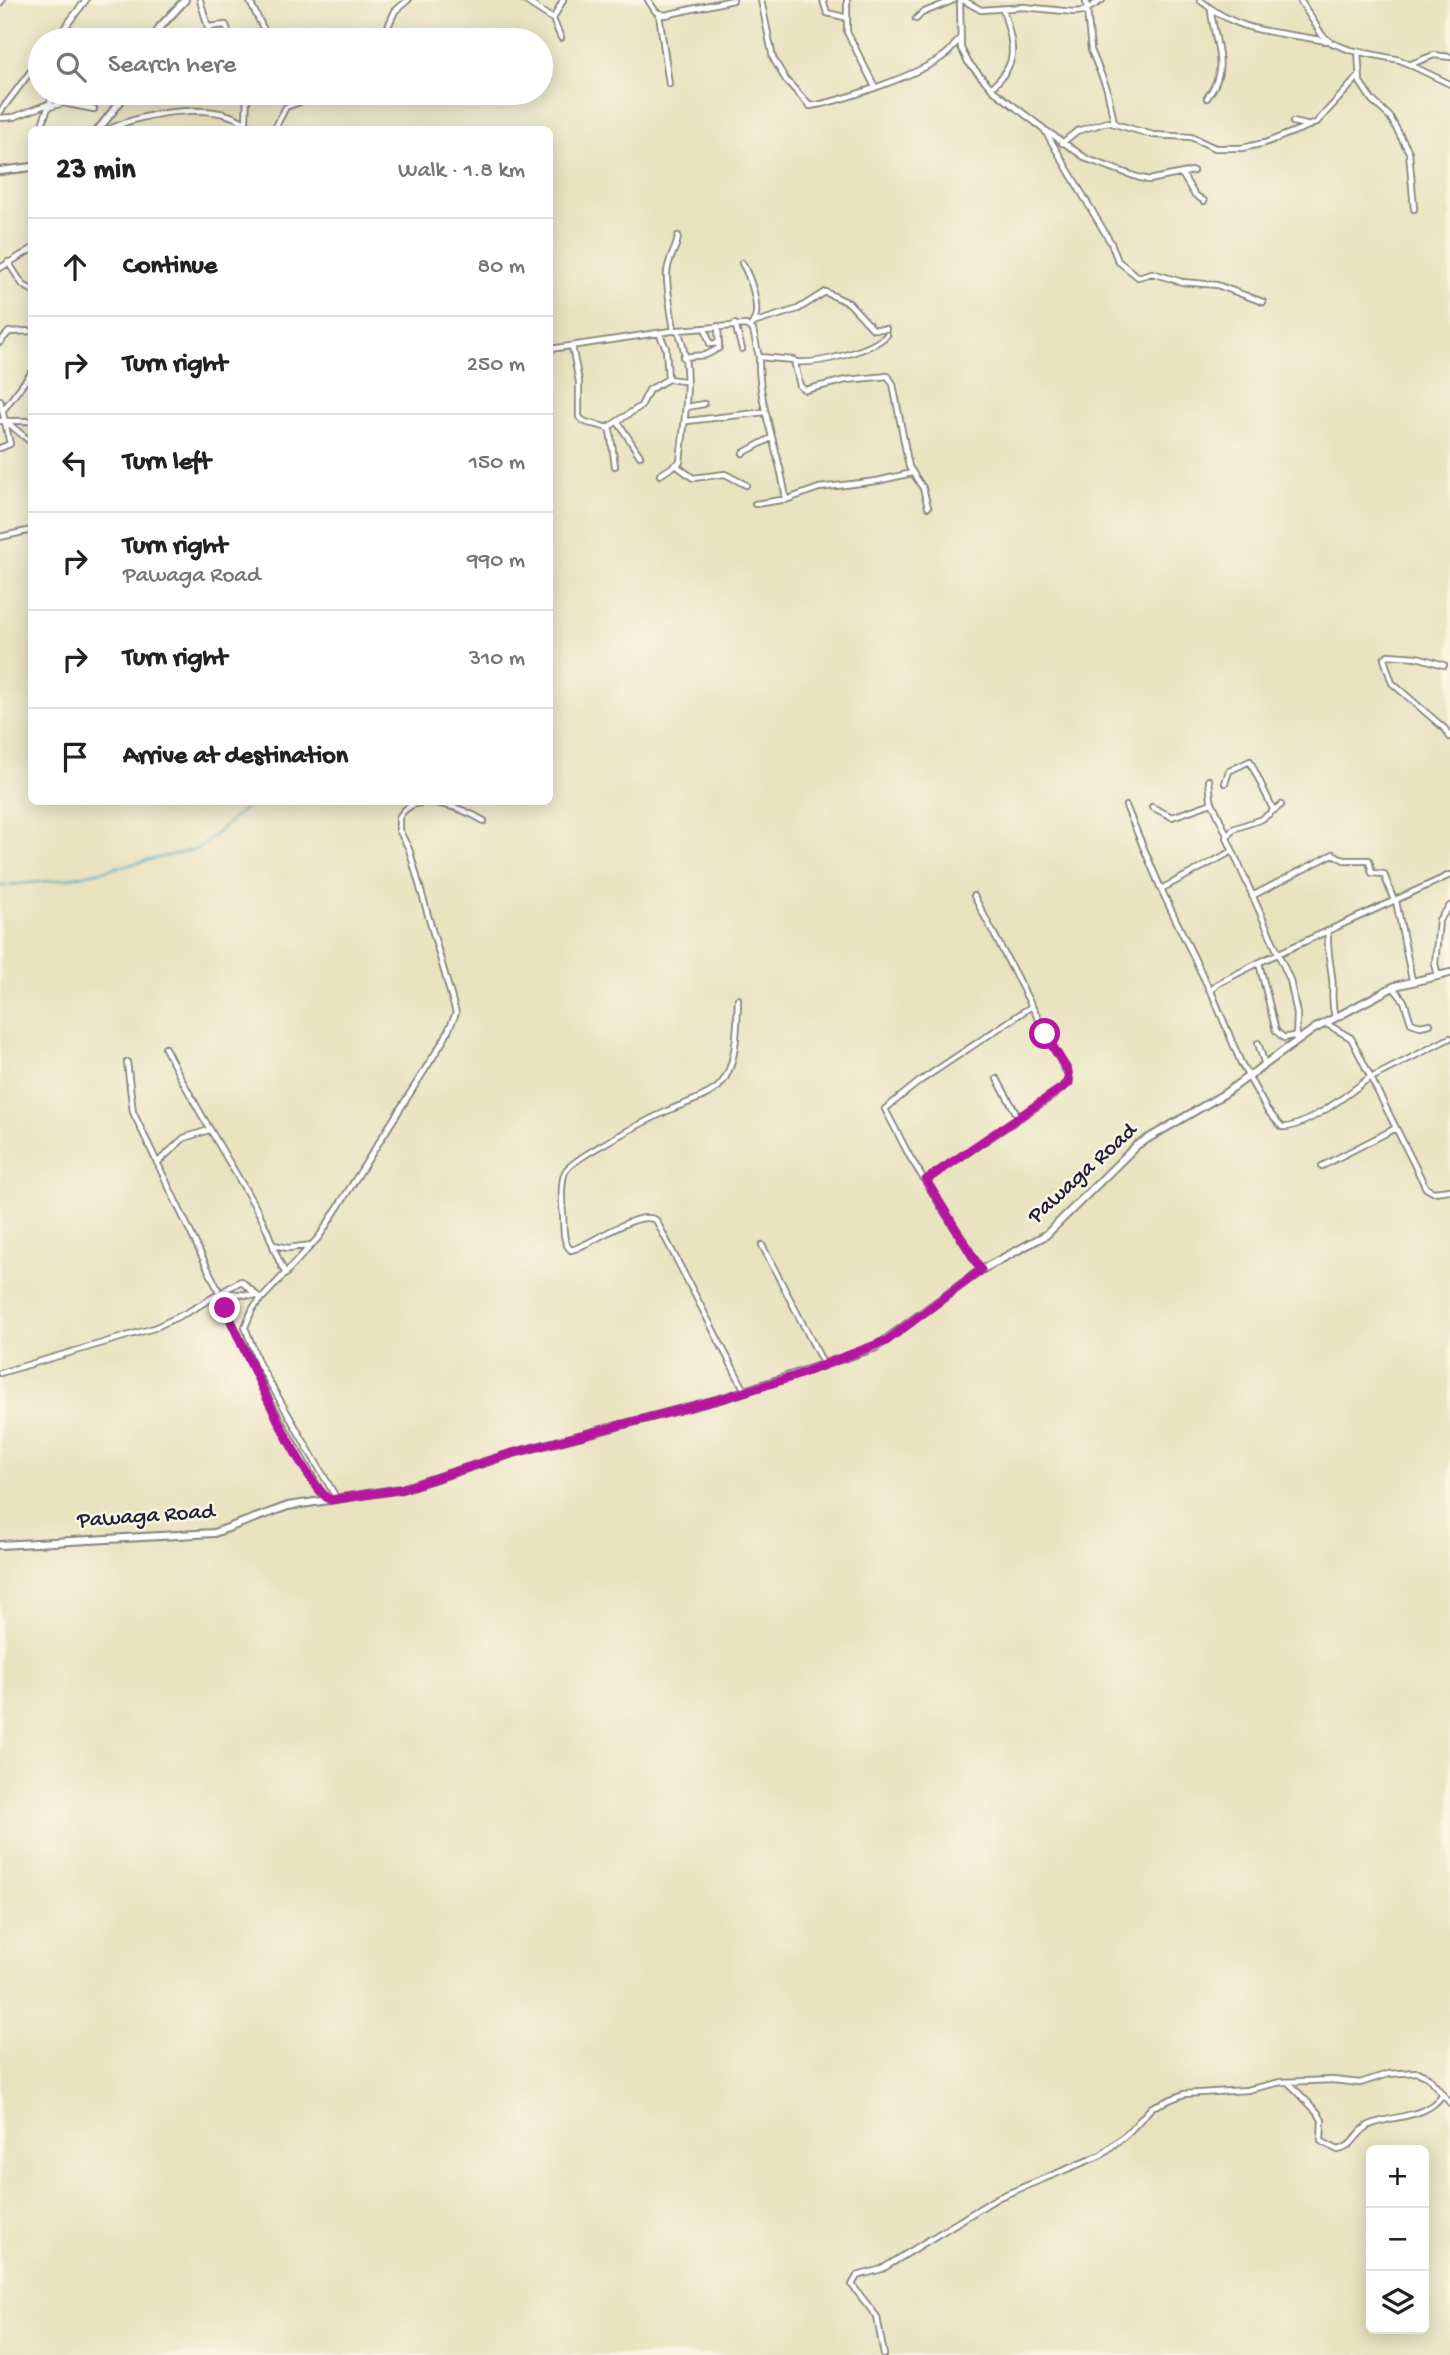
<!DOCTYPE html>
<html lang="en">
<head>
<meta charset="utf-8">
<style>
  body { margin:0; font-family:"Gochi Hand",sans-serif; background:#f6f6f6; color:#222 }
  .controls { position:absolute; right:21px; bottom:21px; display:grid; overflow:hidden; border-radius:10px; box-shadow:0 4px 18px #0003 }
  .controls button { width:63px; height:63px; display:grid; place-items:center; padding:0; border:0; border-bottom:2px solid #e0e0e0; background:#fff; color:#222; font:35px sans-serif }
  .stop { position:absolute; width:21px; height:21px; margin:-16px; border:5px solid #b5179e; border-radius:50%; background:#fff }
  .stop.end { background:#b5179e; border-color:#fff; box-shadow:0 2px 7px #0008 }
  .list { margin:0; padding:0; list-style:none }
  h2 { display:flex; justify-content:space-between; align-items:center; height:91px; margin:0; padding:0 28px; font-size:30px }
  h2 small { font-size:23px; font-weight:400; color:#767676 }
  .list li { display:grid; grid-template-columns:46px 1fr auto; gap:21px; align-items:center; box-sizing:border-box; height:98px; padding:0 28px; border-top:2px solid #e0e0e0 }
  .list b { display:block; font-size:26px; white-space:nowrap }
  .list p { margin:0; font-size:23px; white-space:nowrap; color:#767676 }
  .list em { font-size:23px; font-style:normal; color:#767676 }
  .icon { flex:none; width:38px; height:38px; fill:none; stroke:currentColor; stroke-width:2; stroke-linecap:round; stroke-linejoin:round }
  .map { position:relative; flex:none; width:1450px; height:2355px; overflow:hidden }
  .search { position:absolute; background:#fff; box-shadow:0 4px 18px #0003; left:28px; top:28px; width:525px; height:77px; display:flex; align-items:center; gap:18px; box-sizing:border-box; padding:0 24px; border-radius:38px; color:#767676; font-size:26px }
  .panel { position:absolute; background:#fff; box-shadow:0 4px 18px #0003; left:28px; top:126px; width:525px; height:679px; border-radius:10px }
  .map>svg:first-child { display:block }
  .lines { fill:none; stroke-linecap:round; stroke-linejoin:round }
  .stream { stroke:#40a9c0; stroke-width:2 }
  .street-casing { stroke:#85827d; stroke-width:8 }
  .secondary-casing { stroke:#85827d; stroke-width:10 }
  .street { stroke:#fff; stroke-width:4.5 }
  .secondary { stroke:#fff; stroke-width:6 }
  .route { stroke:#b5179e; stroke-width:9 }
  .labels { text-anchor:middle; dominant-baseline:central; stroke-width:5; stroke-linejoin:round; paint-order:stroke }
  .street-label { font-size:23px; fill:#22223b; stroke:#fcf5e5 }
</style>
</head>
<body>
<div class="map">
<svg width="1450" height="2355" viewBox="0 0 1450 2355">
  <rect width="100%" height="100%" fill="#fcf5e5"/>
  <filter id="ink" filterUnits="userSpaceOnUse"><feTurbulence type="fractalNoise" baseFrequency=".0143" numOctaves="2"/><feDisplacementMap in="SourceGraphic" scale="14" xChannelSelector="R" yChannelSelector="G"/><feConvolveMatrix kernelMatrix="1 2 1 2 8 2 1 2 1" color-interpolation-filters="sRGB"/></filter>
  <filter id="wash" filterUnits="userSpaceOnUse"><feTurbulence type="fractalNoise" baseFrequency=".00686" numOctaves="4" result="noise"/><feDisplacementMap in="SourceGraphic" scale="28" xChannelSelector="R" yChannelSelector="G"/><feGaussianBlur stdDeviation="1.57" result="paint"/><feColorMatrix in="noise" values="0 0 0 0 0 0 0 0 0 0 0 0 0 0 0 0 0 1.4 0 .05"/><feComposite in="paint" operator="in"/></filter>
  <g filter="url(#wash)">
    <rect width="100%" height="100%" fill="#e8e2bf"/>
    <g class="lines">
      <path class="stream" d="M0 886 66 879 198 849 252 802"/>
    </g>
  </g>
  <g filter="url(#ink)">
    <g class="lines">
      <defs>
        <path id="street" d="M200 0 208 27V40
          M249 0 269 40
          M524 0 553 19
          M648 0 656 12 665 15 733 0
          M761 0 773 58 786 80 810 106C840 102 923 73 945 55 951 51 955 44 960 38
          M823 0 827 13 844 17
          M847 0V32L875 87
          M960 0 961 48 968 62 994 91 1044 129 1111 243 1118 261 1138 277 1152 273 1182 282 1217 285 1263 302
          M963 0 981 10 1024 7 1074 12 1084 11 1102 0
          M1086 0 1091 50 1107 89 1114 122
          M1200 0C1241 35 1277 31 1326 41
          M1300 0 1322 35 1332 43 1350 50 1400 60 1450 84
          M0 3 2 0
          M659 14 669 84
          M916 19 922 13 954 0
          M208 27 226 25 231 40
          M561 38 553 19 563 0
          M55 40 86 0
          M382 40 395 11 408 0
          M1358 52 1360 82 1372 100 1390 117 1409 152 1414 209
          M1411 64 1434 55 1450 57
          M31 71 35 79 40 81
          M991 88C1022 61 1012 43 1003 9
          M1207 98C1231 66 1214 45 1211 10
          M50 107 63 103 94 109
          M0 112 40 59
          M0 118 14 117 51 103
          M1293 122 1310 126
          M246 123 247 93
          M42 130C42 115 52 107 51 93
          M108 130C143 112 223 98 253 130
          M274 130 286 107 324 93
          M1047 131 1087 159 1137 177 1149 180 1193 171
          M1062 143 1077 131 1108 122 1153 135 1191 137 1215 148H1242L1265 143 1316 123 1358 77
          M1182 174 1194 194 1204 201
          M8 262 23 285 32 290
          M742 263C750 277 763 310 752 324
          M0 268 32 249
          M753 323 798 309 825 292 849 303 873 329H886
          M735 324 742 349
          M705 328 710 344 719 343
          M674 330C672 318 666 283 667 273 668 257 677 250 678 236
          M659 333 666 348 668 379 684 381
          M0 342 9 332 32 331
          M572 346 579 382V417C587 427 600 422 610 430L615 466
          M550 349 678 330 746 325 753 330 759 357 794 360 800 386 805 390 846 380 888 376 893 384 909 467 923 488 928 507
          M683 357 706 355 719 348 718 326
          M759 358C758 408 780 451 786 500
          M796 362C819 364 871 351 887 335
          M0 400 10 444 0 448
          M687 407 704 404
          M4 409 32 372
          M0 421H32
          M687 421 765 412
          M618 422 640 456
          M8 423 32 443
          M607 428 641 406 649 390 668 379
          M743 453 771 438
          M677 466 693 478 725 474 746 485
          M660 475 680 462C684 422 694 369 678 330
          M755 504 788 499 819 488 877 481 912 473
          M0 537 32 530
          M1444 665 1417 657 1388 655 1384 659 1392 683 1445 729 1450 737
          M1209 780 1211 800 1227 835
          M1225 783 1229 771 1250 761 1273 809
          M1281 805 1262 819 1233 829 1227 838 1290 980 1297 1014 1296 1041
          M1126 806 1161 889 1211 993
          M1152 807 1172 817 1212 803
          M1161 889 1231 852
          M1252 896 1333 854 1344 860H1369L1372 873 1384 874 1394 901
          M1396 901 1412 980
          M1328 932C1327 949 1330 961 1332 977 1334 993 1330 999 1335 1017
          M1259 963 1276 1031 1284 1038 1297 1035
          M1438 976 1435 964 1439 920 1450 906
          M1393 987 1404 1001 1411 1023 1420 1026 1430 1024
          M738 999C737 1024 738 1068 718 1087 704 1099 681 1104 665 1112 648 1120 570 1159 565 1172 560 1184 562 1203 563 1215 564 1226 562 1243 571 1250 592 1245 637 1209 656 1220L745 1391
          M1325 1023 1351 1038 1426 1188 1433 1192 1450 1190
          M1258 1043 1264 1062
          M165 1048C194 1105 228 1159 260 1215 271 1235 274 1255 286 1274
          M127 1062 133 1112 220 1294
          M1370 1077C1353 1091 1304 1129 1282 1127L1267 1110 1241 1063 1211 991 1217 984 1262 961 1450 875
          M1371 1078 1450 1038
          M997 1079 1019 1118
          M157 1163 184 1138 209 1130
          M1322 1166 1396 1128
          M926 1180 1056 1094 1070 1079 974 896
          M274 1245 288 1248 312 1245
          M762 1245 824 1365
          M981 1270 910 1157 885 1109 920 1081 1032 1006
          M222 1292 257 1296
          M213 1298 225 1308 268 1398 323 1496 329 1500
          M0 1373 154 1328 188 1312 241 1281 261 1299
          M337 1499 259 1364 245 1327 253 1308 319 1237 445 1038 456 1013 409 849 399 830V818C414 788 464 809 484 821
          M1288 2082 1318 2113 1322 2120 1321 2141 1338 2150C1355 2147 1357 2129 1372 2124 1395 2115 1427 2118 1442 2095
          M884 2355 877 2317 852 2285 857 2276 882 2269 997 2198 1101 2155 1128 2133 1152 2107 1184 2094 1247 2090 1281 2082 1333 2080 1360 2083 1388 2074 1417 2072 1428 2077 1450 2103"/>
        <path id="secondary" d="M153 40 160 27 185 0
          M98 130 127 93
          M0 171 32 167
          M0 1545 214 1533 288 1506 402 1489 510 1454 724 1398 876 1347 981 1270 1046 1235 1137 1145 1224 1094 1314 1029 1395 986 1450 973"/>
      </defs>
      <use href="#street" class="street-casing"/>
      <use href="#secondary" class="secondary-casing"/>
      <use href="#street" class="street"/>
      <use href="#secondary" class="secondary"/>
    </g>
  </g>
  <g class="lines" filter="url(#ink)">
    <path class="route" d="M225 1308C243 1345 301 1482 330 1500L402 1489 510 1454 724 1398 795 1376 886 1341 981 1270 926 1180 1069 1083 1068 1071 1045 1034"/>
  </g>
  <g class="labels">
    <g class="street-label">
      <text transform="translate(1083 1174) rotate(-42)">Pawaga Road</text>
      <text transform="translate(146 1517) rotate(-4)">Pawaga Road</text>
    </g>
  </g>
</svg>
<div class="controls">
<button>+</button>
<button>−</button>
<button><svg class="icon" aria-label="layers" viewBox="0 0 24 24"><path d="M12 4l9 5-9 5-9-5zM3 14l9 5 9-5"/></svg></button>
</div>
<div class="stop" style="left:1045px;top:1034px"></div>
<div class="stop end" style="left:225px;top:1308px"></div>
<div class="search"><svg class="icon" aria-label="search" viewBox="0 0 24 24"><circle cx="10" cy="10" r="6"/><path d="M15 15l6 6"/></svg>Search here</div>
<section class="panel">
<h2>23 min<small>Walk · 1.8 km</small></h2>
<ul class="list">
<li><svg class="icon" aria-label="ahead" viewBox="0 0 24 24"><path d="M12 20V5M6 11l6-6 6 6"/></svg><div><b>Continue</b></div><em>80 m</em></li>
<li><svg class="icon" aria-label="right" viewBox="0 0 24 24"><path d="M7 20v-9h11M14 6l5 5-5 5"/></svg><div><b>Turn right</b></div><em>250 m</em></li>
<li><svg class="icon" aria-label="left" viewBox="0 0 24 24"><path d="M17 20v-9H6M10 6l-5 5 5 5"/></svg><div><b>Turn left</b></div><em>150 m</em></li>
<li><svg class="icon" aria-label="right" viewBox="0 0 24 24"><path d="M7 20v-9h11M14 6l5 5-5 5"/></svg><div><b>Turn right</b><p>Pawaga Road</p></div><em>990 m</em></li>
<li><svg class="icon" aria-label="right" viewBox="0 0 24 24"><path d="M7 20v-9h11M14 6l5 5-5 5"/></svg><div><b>Turn right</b></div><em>310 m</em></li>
<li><svg class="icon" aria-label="arrive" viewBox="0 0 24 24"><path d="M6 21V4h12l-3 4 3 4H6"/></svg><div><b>Arrive at destination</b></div></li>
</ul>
</section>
</div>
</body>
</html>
